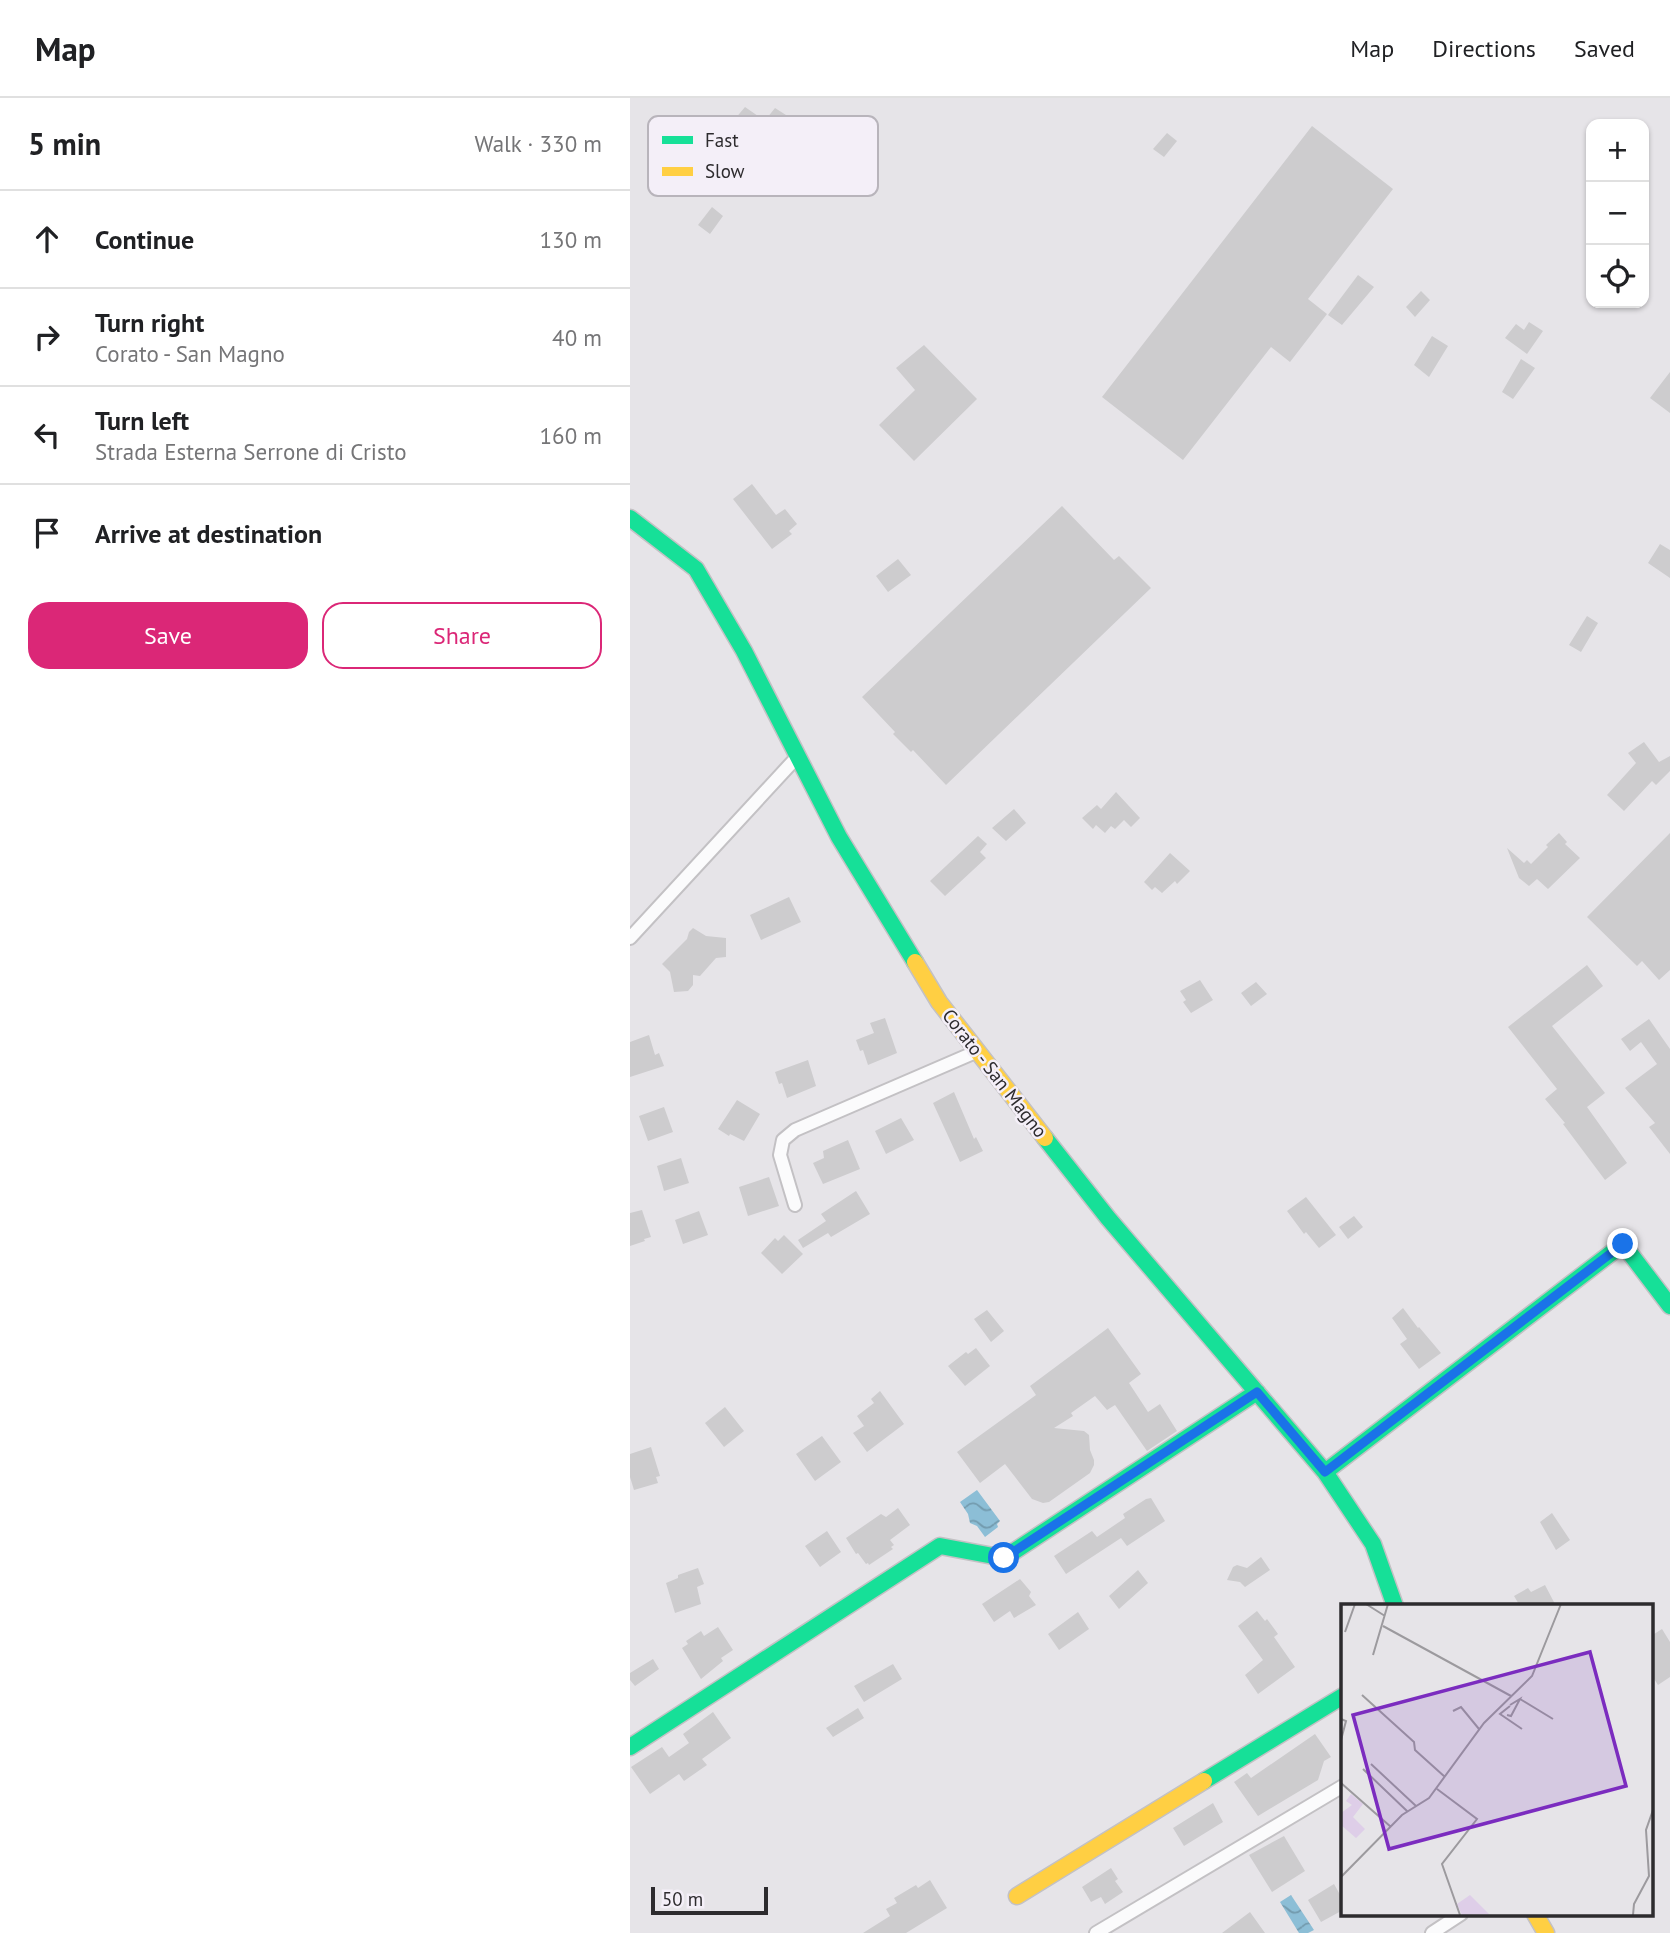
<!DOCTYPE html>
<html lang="en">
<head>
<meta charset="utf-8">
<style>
  body { margin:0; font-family:"PT Sans",sans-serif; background:#f2f2f2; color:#202124 }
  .controls { position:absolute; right:21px; top:21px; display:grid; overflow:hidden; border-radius:14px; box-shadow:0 2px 5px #0004 }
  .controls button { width:63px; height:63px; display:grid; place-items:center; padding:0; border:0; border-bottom:2px solid #e0e0e0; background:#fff; color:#202124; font:35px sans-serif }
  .scale { position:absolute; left:21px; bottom:18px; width:117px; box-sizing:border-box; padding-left:7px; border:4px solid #2d2b2e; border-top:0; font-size:19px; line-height:24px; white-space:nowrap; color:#2d2b2e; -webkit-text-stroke:5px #f4eff8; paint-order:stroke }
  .stop { position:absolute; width:21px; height:21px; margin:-16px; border:5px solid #1a73e8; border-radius:50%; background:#fff }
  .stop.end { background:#1a73e8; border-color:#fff; box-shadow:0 2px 7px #0008 }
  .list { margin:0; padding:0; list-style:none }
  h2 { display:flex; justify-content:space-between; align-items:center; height:91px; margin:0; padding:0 28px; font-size:30px }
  h2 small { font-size:23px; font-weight:400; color:#757577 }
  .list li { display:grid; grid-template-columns:46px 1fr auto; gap:21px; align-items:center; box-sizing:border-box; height:98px; padding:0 28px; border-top:2px solid #e0e0e0 }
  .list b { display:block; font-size:26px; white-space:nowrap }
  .list p { margin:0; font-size:23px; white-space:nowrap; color:#757577 }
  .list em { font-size:23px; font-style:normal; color:#757577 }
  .actions { display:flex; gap:14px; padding:21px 28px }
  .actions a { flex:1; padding:16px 0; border:2px solid #db2777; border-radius:21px; text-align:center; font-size:24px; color:#db2777 }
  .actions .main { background:#db2777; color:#fff }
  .icon { flex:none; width:38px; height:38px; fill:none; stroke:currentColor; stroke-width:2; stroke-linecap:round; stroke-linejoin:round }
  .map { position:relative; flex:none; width:1040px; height:1835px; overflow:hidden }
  header { display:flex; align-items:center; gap:42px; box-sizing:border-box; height:98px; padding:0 35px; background:#fff; border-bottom:2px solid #e0e0e0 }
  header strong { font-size:33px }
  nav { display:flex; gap:38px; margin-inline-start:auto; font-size:24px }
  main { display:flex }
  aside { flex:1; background:#fff }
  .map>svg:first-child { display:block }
  .water { fill:url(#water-waves) }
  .building { fill:#cdccce }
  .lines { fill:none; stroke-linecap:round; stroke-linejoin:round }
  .street-casing { stroke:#c3c1c4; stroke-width:16 }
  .fast-casing { stroke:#c3c1c4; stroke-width:19 }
  .slow-casing { stroke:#c3c1c4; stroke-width:19 }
  .street { stroke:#fbfbfc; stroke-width:12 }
  .fast { stroke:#16e098; stroke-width:16 }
  .slow { stroke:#ffcf43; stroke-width:16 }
  .route { stroke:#1a73e8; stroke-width:9 }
  .labels { text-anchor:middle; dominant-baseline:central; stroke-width:5; stroke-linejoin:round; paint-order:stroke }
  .street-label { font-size:19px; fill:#2d2b2e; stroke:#f4eff8 }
  .inset-road { fill:none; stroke:#9c9a9e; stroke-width:2 }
  .view { fill:#7b2cbf; fill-opacity:0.15; stroke:#7b2cbf; stroke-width:3.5 }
  .inset-edge { fill:none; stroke:#2d2b2e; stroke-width:3.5 }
  .key { fill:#f4eff8; stroke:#b8b4bb; stroke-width:2 }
  .key-label { font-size:19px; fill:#2d2b2e }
</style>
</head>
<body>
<header>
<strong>Map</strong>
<nav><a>Map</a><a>Directions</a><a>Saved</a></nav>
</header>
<main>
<aside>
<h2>5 min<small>Walk · 330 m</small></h2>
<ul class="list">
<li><svg class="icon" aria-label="ahead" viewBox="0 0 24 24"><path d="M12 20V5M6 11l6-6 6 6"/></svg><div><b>Continue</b></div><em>130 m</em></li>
<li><svg class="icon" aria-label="right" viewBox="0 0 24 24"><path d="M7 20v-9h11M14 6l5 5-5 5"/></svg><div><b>Turn right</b><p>Corato - San Magno</p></div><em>40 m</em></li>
<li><svg class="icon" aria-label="left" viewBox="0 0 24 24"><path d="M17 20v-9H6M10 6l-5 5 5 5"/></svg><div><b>Turn left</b><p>Strada Esterna Serrone di Cristo</p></div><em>160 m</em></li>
<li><svg class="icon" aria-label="arrive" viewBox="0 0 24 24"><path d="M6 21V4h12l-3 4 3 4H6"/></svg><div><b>Arrive at destination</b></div></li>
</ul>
<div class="actions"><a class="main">Save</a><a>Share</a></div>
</aside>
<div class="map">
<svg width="1040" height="1835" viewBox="0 0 1040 1835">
  <defs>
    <pattern id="water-waves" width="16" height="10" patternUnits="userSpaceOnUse" patternTransform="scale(1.75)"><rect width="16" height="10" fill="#8cbed6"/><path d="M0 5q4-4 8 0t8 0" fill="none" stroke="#739bae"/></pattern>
  </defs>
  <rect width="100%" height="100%" fill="#e6e4e8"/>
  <path class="water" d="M347 1392 370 1423 367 1426 368 1429 355 1439 347 1428 340 1425 338 1416 330 1404Z
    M661 1797 684 1832 678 1835H669L650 1804Z"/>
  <path class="building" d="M115 9 128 18 102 51 114 61 104 74 109 78 94 96 68 75 71 72 69 70 96 37 95 36 101 29 99 28Z
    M145 10 167 24 149 47 129 30Z
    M682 28 763 91 678 201 697 216 660 264 641 249 553 362 472 299Z
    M537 35 547 43 534 59 523 51Z
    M82 109 93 118 80 136 68 127Z
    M728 177 744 189 712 227 698 217Z
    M791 193 800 202 785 219 776 209Z
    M899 224 913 233 897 256 875 240 886 226 894 232Z
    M802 238 818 248 799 279 784 267Z
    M294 247 347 301 284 363 249 327 285 292 266 270Z
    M891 261 905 270 883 301 872 294Z
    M1040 274V315L1020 300Z
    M122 386 146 417 155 411 167 426 159 433 162 436 142 451 103 401Z
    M432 408 484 462 489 458 521 490 316 687 283 652 281 654 263 636 265 634 232 599Z
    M1030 446 1040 452V480L1018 465Z
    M268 461 281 477 258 494 246 478Z
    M957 518 968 525 951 554 939 547Z
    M1014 644 1029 664 1040 658V673L1026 687 1022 683 994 713 977 697 1006 665 998 655Z
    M486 694 510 720 501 729 494 722 485 731 481 728 475 735 466 727 463 731 452 720 467 707 471 711Z
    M384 711 396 725 376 743 362 730Z
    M929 735 937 744 935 746 950 760 918 791 907 781 899 788 889 780 877 750 894 765 897 762 901 766 918 749 916 747Z
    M1040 735V872L1029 882 1012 863 1007 868 957 819Z
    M348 738 357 746 350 754 356 760 315 798 300 783Z
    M540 755 560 773 547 786 545 783 532 795 525 789 522 792 514 784Z
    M159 799 171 824 131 842 120 817Z
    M63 830 76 838 96 840V859L86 860 70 878 63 877V887L58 893 44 894 40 874 32 866 57 841 59 834Z
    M957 867 973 888 922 928 975 995 957 1009 997 1065 975 1082 933 1026 935 1025 915 1001 927 991 878 929Z
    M570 882 583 902 561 915 553 904 556 902 550 893Z
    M626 884 637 896 621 908 611 895Z
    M255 920 267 955 238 967 233 952 230 953 226 942 244 935 240 925Z
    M1019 921 1040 951V1056L1019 1029 1025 1025 995 990 1027 966 1011 944 1000 953 991 941Z
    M19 937 25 957 29 955 34 968 0 979V944Z
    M178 962 186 988 157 1000 152 985 149 986 145 974Z
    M324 994 344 1041 346 1039 353 1053 330 1064 303 1005Z
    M107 1002 130 1016 114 1043 100 1036 99 1038 88 1031Z
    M34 1009 43 1034 18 1043 9 1018Z
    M271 1020 284 1042 256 1056 245 1033Z
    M218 1042 230 1071 193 1086 183 1065 194 1060 193 1053Z
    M51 1060 59 1085 34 1093 27 1068Z
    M139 1079 149 1108 118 1118 109 1089Z
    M226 1093 240 1116 201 1139 198 1135 173 1150 168 1142 196 1123 191 1116Z
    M676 1099 706 1137 689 1150 676 1134 674 1136 657 1113Z
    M12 1112 21 1139 14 1141 15 1143 0 1148V1115Z
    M69 1113 78 1137 53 1146 45 1122Z
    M724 1118 733 1129 718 1141 709 1129Z
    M154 1137 173 1156 152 1176 131 1155 145 1140 148 1143Z
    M773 1210 788 1230 789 1229 811 1255 789 1271 770 1246 777 1241 762 1220Z
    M357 1212 374 1233 361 1244 344 1221Z
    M478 1230 511 1276 499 1285 518 1314 530 1306 547 1333 517 1353 485 1307 477 1312 465 1298 441 1315 443 1318 424 1330 454 1333 459 1337 460 1352 464 1362V1367L460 1375 419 1404 413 1405 402 1401 375 1366 350 1385 327 1354 406 1297 400 1288Z
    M346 1250 360 1268 335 1288 318 1268 336 1254 338 1256Z
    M250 1293 274 1326 237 1354 223 1335 234 1328 227 1318 244 1305 241 1301Z
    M95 1309 114 1333 94 1349 75 1325Z
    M192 1338 211 1364 185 1383 166 1356Z
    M21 1349 30 1378 26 1379 28 1385 4 1392 0 1379V1356Z
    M521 1400 535 1423 497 1448 491 1440 436 1476 424 1458 462 1433 467 1439 495 1420 493 1416 516 1401Z
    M268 1410 280 1427 260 1442 264 1447 261 1449 263 1451 239 1467 238 1465 236 1466 228 1455 226 1456 216 1440 251 1416 256 1419Z
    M922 1415 940 1442 926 1452 910 1424Z
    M197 1433 211 1454 190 1469 175 1448Z
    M631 1459 640 1472 615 1489 610 1484 597 1482 603 1469 607 1467 617 1470Z
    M68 1470 74 1486 67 1489 71 1506 45 1515 36 1485 48 1480V1477Z
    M508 1472 518 1485 489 1511 479 1498Z
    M390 1481 401 1494 399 1498 406 1507 384 1520 380 1513 364 1524 352 1506Z
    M915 1487 926 1508H890L884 1498 898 1490 901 1494Z
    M627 1513 635 1523 637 1521 648 1536 644 1539 665 1569 628 1596 615 1577 633 1562 608 1528Z
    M448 1514 459 1531 429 1552 418 1536Z
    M88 1529 103 1552 91 1560 93 1563 71 1581 52 1550 58 1546 56 1543 71 1533 74 1538Z
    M1032 1531 1040 1544V1579L1028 1587 1021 1576V1538Z
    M23 1561 29 1571 5 1588 0 1582V1575Z
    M263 1566 272 1581 234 1604 224 1588Z
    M228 1610 234 1620 203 1639 196 1630Z
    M83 1614 101 1640 72 1661 77 1667 54 1683 49 1676 20 1696 1 1669 32 1649 39 1659 59 1645 53 1636Z
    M685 1636 701 1659 694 1663 688 1682 628 1718 604 1684 617 1675 621 1680Z
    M583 1705 593 1724 554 1748 543 1730Z
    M654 1738 675 1773 642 1794 619 1757Z
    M481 1770 488 1781 485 1783 493 1794 475 1806 471 1799 461 1804 452 1789Z
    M300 1782 317 1810 276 1835H233L260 1818 256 1811 267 1805 264 1800 286 1787 288 1790Z
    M704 1786 713 1802V1812L691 1824 678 1802Z
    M620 1814 635 1835H592Z"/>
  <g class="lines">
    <defs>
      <path id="street" d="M0 840 168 658
        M165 1107 150 1057 153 1042 165 1032 348 953
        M466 1835 713 1688
        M802 1835 831 1816"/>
      <path id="fast" d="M0 420 66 471 114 553 209 739 285 864
        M415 1040 478 1120 695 1374 743 1446 765 1508
        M695 1374 993 1146 1040 1208
        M0 1649 310 1448 374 1460 627 1294
        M574 1683 713 1598"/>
      <path id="slow" d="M285 864 309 904 415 1040
        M387 1798 574 1683
        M905 1816 916 1835"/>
    </defs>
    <use href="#street" class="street-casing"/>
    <use href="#fast" class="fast-casing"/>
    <use href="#slow" class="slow-casing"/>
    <use href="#street" class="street"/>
    <use href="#fast" class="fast"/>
    <use href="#slow" class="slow"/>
  </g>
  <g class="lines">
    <path class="route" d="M374 1460 627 1294 695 1374 993 1146"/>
  </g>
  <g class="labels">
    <g class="street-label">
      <text transform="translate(365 975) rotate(52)">Corato - San Magno</text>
    </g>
  </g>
  <g transform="translate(711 1506)">
    <rect width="312" height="312" fill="#e6e4e8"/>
    <path d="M10 190 22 200 12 213 24 225 15 234 0 221V209L11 201 5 197ZM129 291 148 310H156L121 311 116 300Z" fill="#decee8"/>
    <path class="inset-road" d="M25 0 44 12M42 22 170 92M4 28 14 0M32 51 47 0M21 91 73 138 74 146 104 173M179 95 212 115M169 102 159 110 181 125M112 107 120 103 138 125M166 111 170 112 179 95 169 101M0 115 5 117 0 136M30 160 75 202M22 165 66 207M0 179 50 223M96 185 136 215 101 260 119 311M0 273 61 211 88 194 143 119 191 72 220 0M292 311 293 300 308 272 305 226 312 206"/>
    <path class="view" d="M249 48 285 182 48 245 12 111Z"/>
    <rect width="312" height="312" class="inset-edge"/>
  </g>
  <rect x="18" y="18" width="230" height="80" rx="10" class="key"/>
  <rect x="32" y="38" width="31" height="8" fill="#16e098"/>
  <rect x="32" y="69" width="31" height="9" fill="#ffcf43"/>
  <g class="key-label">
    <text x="75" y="49">Fast</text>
    <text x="75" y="80">Slow</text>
  </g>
</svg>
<div class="controls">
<button>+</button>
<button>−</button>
<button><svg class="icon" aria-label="locate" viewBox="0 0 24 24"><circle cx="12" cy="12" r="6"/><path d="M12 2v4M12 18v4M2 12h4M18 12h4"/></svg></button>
</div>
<div class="scale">50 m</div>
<div class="stop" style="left:374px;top:1460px"></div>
<div class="stop end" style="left:993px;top:1146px"></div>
</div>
</main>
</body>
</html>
